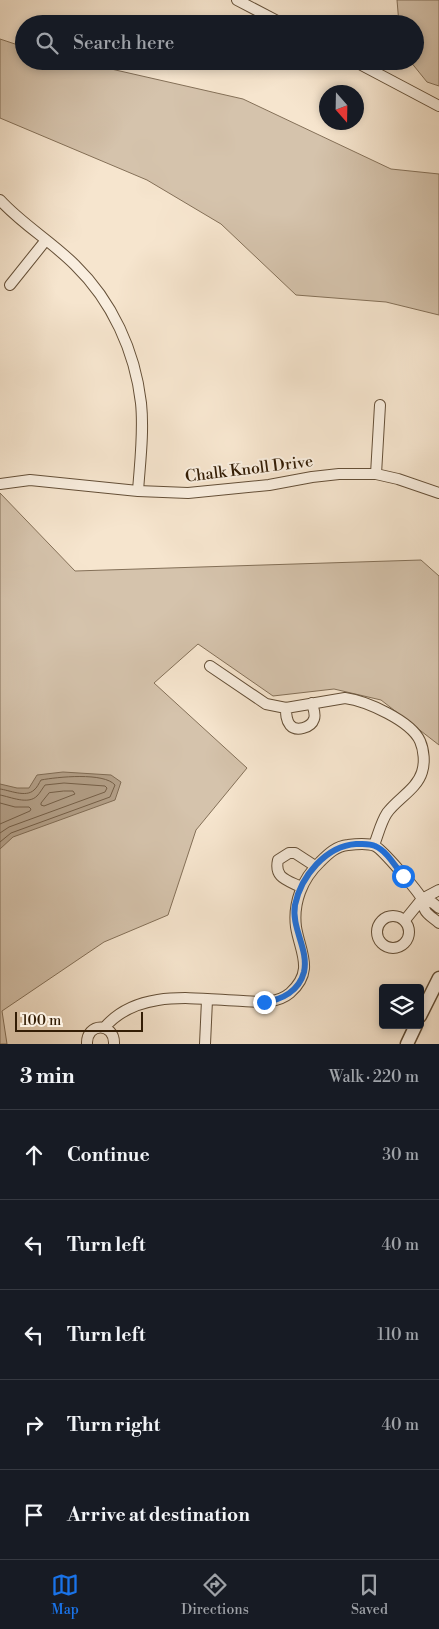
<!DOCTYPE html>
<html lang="en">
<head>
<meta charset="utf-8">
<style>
  body { margin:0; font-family:"Libre Bodoni",serif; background:#242831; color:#f1f3f6 }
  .controls { position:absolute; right:15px; bottom:15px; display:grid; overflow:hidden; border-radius:5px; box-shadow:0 2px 8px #0003 }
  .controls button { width:45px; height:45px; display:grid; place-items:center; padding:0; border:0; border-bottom:1px solid #363941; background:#171b24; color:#f1f3f6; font:25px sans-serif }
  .compass { position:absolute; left:319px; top:85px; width:45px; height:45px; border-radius:50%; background:#171b24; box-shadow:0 2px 8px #0003; rotate:160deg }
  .scale { position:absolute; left:15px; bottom:12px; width:128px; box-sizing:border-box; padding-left:5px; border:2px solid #331d05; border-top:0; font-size:14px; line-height:18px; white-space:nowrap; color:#331d05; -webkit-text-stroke:4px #f9eedf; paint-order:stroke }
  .stop { position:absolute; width:15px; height:15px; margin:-11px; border:4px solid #1a73e8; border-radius:50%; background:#fff }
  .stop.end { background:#1a73e8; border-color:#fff; box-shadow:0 1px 5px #0008 }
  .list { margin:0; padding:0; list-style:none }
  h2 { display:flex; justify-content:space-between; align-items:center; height:65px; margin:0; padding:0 20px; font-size:21px }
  h2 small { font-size:16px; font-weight:400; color:#9ea1a6 }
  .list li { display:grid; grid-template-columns:32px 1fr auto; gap:15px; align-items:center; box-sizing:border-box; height:90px; padding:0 20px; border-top:1px solid #363941 }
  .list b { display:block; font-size:19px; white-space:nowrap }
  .list em { font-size:16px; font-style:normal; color:#9ea1a6 }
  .icon { flex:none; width:28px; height:28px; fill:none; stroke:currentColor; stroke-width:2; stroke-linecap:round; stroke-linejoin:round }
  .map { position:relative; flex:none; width:439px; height:1044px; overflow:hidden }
  .search { position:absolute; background:#171b24; box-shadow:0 2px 8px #0003; left:15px; right:15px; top:15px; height:55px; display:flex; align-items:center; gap:12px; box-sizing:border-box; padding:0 18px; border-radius:28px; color:#9ea1a6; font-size:19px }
  .sheet { height:515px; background:#171b24 }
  nav { display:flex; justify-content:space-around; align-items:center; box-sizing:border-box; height:70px; border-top:1px solid #363941; background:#171b24; font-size:14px; color:#9ea1a6 }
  nav a { display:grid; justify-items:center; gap:2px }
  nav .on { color:#1a73e8 }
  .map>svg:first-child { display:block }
  .green { fill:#d5c3ac; stroke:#847058 }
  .water { fill:#b4a18a; stroke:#806c55 }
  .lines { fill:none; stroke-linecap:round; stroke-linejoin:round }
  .shore { stroke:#745f48; stroke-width:1 }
  .minor-casing { stroke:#644f37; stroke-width:12 }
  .tertiary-casing { stroke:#644f37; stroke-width:15 }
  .minor { stroke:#f9eedf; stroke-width:10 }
  .tertiary { stroke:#f9eedf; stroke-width:12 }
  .route { stroke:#1a73e8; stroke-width:6 }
  .labels { text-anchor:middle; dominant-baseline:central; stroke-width:4; stroke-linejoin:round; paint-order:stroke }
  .street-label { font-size:16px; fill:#331d05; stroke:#f9eedf }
</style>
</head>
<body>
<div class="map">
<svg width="439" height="1044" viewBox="0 0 439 1044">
  <rect width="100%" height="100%" fill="#f6e5ce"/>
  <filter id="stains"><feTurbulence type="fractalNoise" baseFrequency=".004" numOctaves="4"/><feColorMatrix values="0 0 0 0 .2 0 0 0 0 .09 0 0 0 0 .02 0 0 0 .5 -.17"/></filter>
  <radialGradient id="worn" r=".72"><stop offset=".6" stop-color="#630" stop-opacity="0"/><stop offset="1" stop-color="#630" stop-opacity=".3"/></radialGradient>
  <path class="green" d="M397 0H439V86L427 82 410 61H415V24H399Z
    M0 39 24 47V61H76L243 99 391 169 439 174V315L386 302 296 295 221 224 147 180 0 118Z
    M0 493 75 571 421 560 439 576V745L381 700 334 689 273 696 198 644 154 683 247 768 196 830 168 915 104 942 2 1011 7 1044H0Z"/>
  <path class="water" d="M63 772 111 775 121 782 115 800 13 837 0 849V784L17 788H29L37 775Z"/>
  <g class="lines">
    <path class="shore" d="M0 789C9 790 26 798 34 790 37 788 39 783 41 780 57 777 104 772 115 785L110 797 11 833 0 842
      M64 791H73L75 794 44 806 41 805V803L49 793Z
      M0 795C11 797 28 805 37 796 40 793 42 789 45 785L64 783 105 786 107 788 105 792 9 827 0 833
      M0 803 15 807H29L31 809 30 811 0 824"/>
    <defs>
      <path id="minor" d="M237 0 283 24
        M354 61 439 106
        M0 200C23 225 51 241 75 265 112 301 135 351 141 403 144 432 140 462 138 491
        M10 285 46 240
        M376 474 380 405
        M0 484 30 480 138 491 188 493 269 485 312 477 339 474H376L398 479 439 493
        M210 666 266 704 286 708 345 698C367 701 411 721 420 741 424 750 425 763 422 772 417 789 397 799 387 813 381 822 378 835 374 845
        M286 708C286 714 286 720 290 725 296 732 311 728 314 719 316 714 313 708 312 703
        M301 887C287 880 274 878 278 860L289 853H295L315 866
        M422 899 433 903 439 908
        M377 932a16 16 0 1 1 32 0a16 16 0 1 1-32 0Z
        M405 920 422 899 439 890
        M104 1028C138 988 195 999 243 1001 259 1002 277 1004 290 993 315 971 300 952 296 927 293 903 302 879 320 862 328 854 336 846 348 845 356 844 368 843 375 846 382 849 418 891 422 899 423 903 423 907 425 910 427 915 435 919 439 923
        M87 1044C86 1022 115 1022 114 1044
        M205 1044 207 1000"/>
      <path id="tertiary" d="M420 1016 439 978
        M407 1044 416 1025"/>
    </defs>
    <use href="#minor" class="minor-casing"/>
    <use href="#tertiary" class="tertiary-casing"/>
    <use href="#minor" class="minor"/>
    <use href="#tertiary" class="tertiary"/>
  </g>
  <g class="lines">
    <path class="route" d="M264 1002C282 1000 299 991 304 972 309 949 291 928 295 905 301 876 326 846 356 844 361 844 370 843 375 846 387 851 395 866 403 876"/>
  </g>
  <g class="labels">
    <g class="street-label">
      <text transform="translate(249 469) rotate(-7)">Chalk Knoll Drive</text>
    </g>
  </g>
  <rect width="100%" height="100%" filter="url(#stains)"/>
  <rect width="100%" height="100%" fill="url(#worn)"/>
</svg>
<div class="controls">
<button><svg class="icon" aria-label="layers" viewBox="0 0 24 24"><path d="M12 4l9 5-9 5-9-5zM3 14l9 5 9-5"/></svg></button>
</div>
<svg class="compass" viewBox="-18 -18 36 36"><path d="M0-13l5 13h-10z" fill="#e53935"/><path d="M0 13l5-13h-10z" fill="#9ea1a6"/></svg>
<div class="scale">100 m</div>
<div class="stop" style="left:403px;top:876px"></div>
<div class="stop end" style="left:264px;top:1002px"></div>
<div class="search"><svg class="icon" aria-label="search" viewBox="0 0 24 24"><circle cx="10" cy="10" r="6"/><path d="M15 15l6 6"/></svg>Search here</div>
</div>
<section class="sheet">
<h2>3 min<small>Walk · 220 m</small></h2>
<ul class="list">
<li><svg class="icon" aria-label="ahead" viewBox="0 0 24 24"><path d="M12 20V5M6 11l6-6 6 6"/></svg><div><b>Continue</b></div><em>30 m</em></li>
<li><svg class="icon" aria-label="left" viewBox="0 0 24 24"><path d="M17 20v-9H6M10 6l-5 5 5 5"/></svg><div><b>Turn left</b></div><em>40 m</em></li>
<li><svg class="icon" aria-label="left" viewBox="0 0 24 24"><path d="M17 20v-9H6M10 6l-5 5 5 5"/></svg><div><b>Turn left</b></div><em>110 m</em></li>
<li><svg class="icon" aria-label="right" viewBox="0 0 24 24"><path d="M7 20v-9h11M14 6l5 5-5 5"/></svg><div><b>Turn right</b></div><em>40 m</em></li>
<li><svg class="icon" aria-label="arrive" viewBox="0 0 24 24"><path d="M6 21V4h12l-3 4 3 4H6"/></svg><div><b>Arrive at destination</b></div></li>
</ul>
</section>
<nav>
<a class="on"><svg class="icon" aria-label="map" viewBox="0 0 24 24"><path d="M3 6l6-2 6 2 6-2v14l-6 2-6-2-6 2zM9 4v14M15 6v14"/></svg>Map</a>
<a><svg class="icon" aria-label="directions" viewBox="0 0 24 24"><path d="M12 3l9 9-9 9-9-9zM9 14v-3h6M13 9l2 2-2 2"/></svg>Directions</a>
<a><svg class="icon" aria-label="saved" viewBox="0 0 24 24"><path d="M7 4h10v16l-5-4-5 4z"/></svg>Saved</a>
</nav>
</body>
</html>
